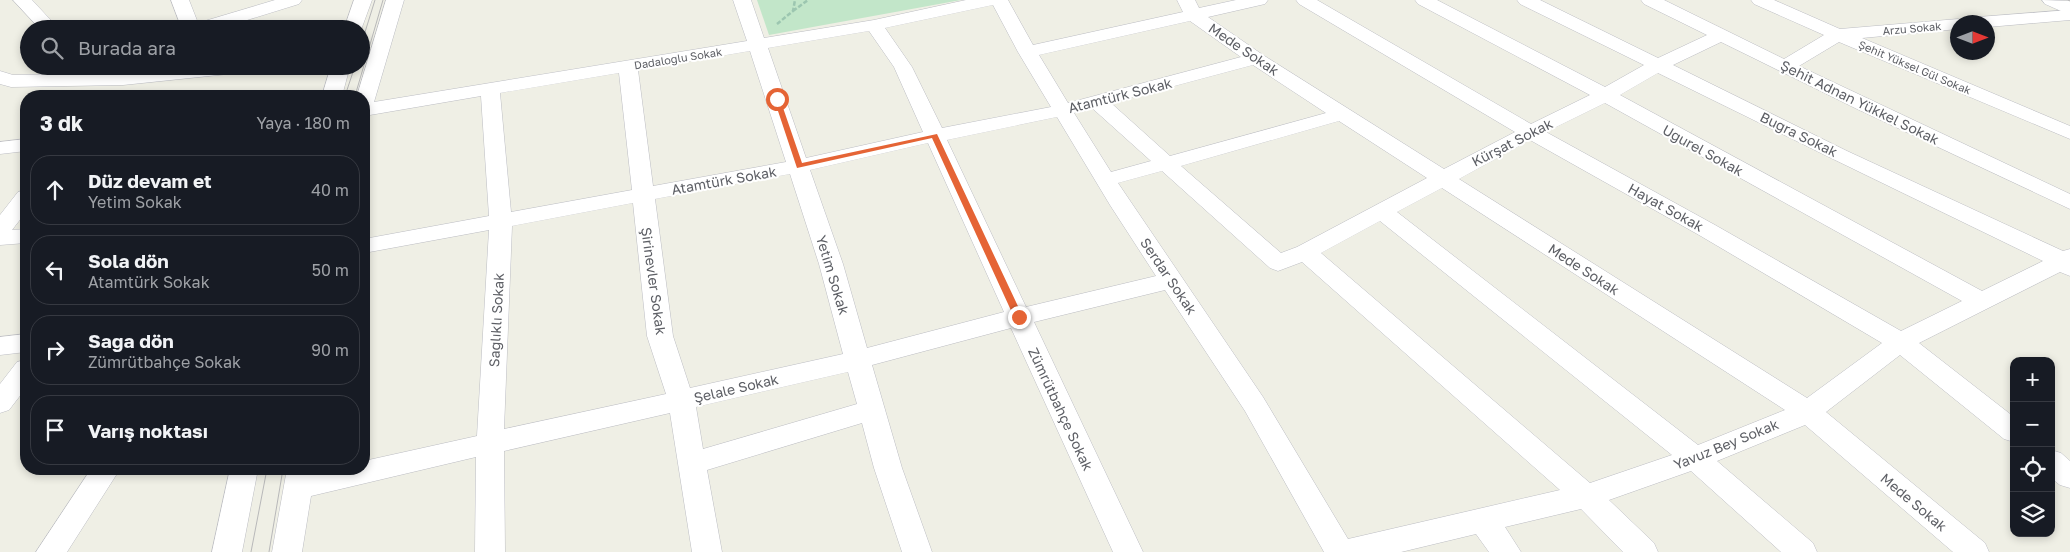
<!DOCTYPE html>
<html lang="tr">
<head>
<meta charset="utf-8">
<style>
  body { margin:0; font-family:"Golos Text",sans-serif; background:#242831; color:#f1f3f6 }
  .controls { position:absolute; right:15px; bottom:15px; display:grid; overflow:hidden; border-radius:10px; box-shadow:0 2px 8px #0003 }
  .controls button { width:45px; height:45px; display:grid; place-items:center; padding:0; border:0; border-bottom:1px solid #363941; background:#171b24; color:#f1f3f6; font:25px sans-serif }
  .compass { position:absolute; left:1950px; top:15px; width:45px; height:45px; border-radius:50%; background:#171b24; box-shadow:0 2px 8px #0003; rotate:90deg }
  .stop { position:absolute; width:15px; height:15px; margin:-11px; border:4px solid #e56435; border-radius:50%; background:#fff }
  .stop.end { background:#e56435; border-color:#fff; box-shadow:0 1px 5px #0008 }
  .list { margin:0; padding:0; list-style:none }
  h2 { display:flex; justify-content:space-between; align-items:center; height:65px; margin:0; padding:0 20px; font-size:21px }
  h2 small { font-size:16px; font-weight:400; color:#9ea1a6 }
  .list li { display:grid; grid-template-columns:32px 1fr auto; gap:15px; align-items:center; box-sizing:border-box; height:70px; margin:0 10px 10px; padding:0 10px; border:1px solid #363941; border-radius:20px }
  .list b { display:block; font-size:19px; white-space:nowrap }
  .list p { margin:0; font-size:16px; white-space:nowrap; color:#9ea1a6 }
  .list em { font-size:16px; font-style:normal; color:#9ea1a6 }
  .icon { flex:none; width:28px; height:28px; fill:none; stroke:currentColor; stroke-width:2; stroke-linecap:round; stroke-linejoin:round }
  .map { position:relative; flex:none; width:2070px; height:552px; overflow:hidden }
  .search { position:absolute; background:#171b24; box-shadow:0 2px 8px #0003; left:20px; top:20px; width:350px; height:55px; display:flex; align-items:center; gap:12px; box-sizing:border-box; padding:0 18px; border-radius:28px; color:#9ea1a6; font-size:19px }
  .panel { position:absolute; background:#171b24; box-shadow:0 2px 8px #0003; left:20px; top:90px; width:350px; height:385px; border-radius:20px }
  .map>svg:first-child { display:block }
  .green { fill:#c2e6c9 }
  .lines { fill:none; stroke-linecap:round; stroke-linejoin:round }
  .street-casing { stroke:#bcbdc3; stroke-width:1 }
  .secondary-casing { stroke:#bbbcc3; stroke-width:1 }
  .path { stroke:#9cc6b0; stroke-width:2.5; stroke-dasharray:4.5 2; stroke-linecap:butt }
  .street { fill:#fff; fill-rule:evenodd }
  .secondary { fill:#fff; fill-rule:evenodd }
  .tram { stroke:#b8b8b9; stroke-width:1 }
  .route { fill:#e56435 }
  .labels { text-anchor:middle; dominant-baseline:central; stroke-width:4; stroke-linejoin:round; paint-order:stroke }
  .far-street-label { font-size:11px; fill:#5d5f65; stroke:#fff }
  .street-label { font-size:14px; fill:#5d5f65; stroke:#fff }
</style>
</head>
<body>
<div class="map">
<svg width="2070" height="552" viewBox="0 0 2070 552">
  <rect width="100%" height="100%" fill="#efefe5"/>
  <path class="green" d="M757 0H961L769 35Z"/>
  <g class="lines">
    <defs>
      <path id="street" d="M13 0H32L59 29H40Z
        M171 0H189L198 23 275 0H302L299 4 218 29H182Z
        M354 0H372L361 30 344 29Z
        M386 0H404L374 102 747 41 733 0H751L764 38 874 20 966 0H1008L1033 45 1183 12 1177 0H1195L1199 8 1236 0H1268L1265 4 1208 17 1263 55 1444 169 1515 132 1299 4 1296 0H1317L1531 124 1590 95 1418 4 1415 0H1437L1605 87 1644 65 1520 4 1517 0H1540L1658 58 1707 35 1644 4 1641 0H1664L1784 59 1824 35 1754 4 1751 0H1774L1840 29 1958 19 1966 22H1958V29L1862 38 2070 126V139L1839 42 1799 66 2070 194V209L1857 109 1721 42 1673 65 1847 151 2063 251 2070 249V276L2060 272 1919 343 2014 417V442L2004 439 1900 355 1826 412 1985 543 1989 552H1953L1805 425 1717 461 1813 543 1817 552H1781L1691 471 1609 500 1654 543 1658 552H1623L1581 509 1505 527 1521 552H1489L1476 534 1401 552H1324L1245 411 1165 290 1034 322 1143 552H1113L1011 328 872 365 902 468 932 552H902L874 468 862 423 707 470 722 552H692L670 413 504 451 505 552H475L476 457 311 496 302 552H272L287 469H315V472L328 469H364V461L477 436 489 230 364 253V239L489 216 481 96 364 116V96H357ZM993 5 1018 52 1051 107 942 128 912 67 885 28ZM1190 21 1241 57 1068 103 1039 55ZM869 31 894 67 923 132 806 158 768 48ZM750 51 786 162 653 186 638 70ZM1253 65 1326 113 1170 156 1111 103ZM619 73 632 190 511 212 500 93ZM1658 73 1833 159 2043 261 1982 291 1620 95ZM1605 103 1962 301 1901 331 1715 225 1546 132ZM1092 108 1151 161 1111 172 1074 113ZM1057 117 1110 205 1156 276 1026 307 947 140ZM1339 121 1427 178 1297 247 1281 253 1181 166ZM1530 140 1699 235 1882 343 1807 398 1459 179ZM928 143 1004 312 867 348 843 264 810 170ZM1162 171 1270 268 1278 271 1302 262 1560 490 1348 539 1263 397 1118 183ZM790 174 819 264 843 354 690 388 673 336 655 199ZM1442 188 1785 410 1698 445 1397 212ZM633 203 647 336 666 394 504 429 512 226ZM1380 221 1672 455 1590 483 1321 253ZM848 372 857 404 703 449 696 407Z
        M2070 10V20L1988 27V22H1969L1972 18 1978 17Z
        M190 66H256L254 70 247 72 123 85 11 87 0 84V71L13 75 123 73Z
        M331 66H350L342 96H322Z
        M26 139V151L0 154V142Z
        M26 190V212L12 230 26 229V243L0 245V215L18 192Z
        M26 334V352L0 355V337Z
        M26 360V388L9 410 0 413V384L17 362Z
        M2051 450 2061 453 2070 461V488L2060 485 2051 478Z
        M91 469H120L67 552H36Z
        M230 469H258L242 552H212Z"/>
      <path id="secondary" d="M2042 0 2070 1V15L2045 4Z"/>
    </defs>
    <use href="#street" class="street-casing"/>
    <use href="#secondary" class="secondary-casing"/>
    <path class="path" d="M793 11 808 0
      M777 24 793 11 795 0"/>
    <use href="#street" class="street"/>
    <use href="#secondary" class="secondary"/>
    <path class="tram" d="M2068 0 2070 1
      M361 45 375 0
      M345 96 355 66
      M355 96 383 0
      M251 552 267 469
      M269 552 283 469"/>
  </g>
  <path class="route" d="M777 97 780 99 802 163 937 134 1023 317 1022 319 1019 320 1014 317 932 138 797 168 774 99Z"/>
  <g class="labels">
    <g class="far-street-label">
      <text transform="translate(1912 28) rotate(-5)">Arzu Sokak</text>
      <text transform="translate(678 58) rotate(-9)">Dadaloğlu Sokak</text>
      <text transform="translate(1915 67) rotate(23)">Şehit Yüksel Gül Sokak</text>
    </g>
    <g class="street-label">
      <text transform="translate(1244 49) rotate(34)">Mede Sokak</text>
      <text transform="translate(1120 95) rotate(-14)">Atamtürk Sokak</text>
      <text transform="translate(1860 102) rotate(26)">Şehit Adnan Yükkel Sokak</text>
      <text transform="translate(1799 134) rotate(26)">Buğra Sokak</text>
      <text transform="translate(1512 142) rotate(-27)">Kürşat Sokak</text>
      <text transform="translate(1703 150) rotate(29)">Uğurel Sokak</text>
      <text transform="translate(724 180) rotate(-10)">Atamtürk Sokak</text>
      <text transform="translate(1666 207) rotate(29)">Hayat Sokak</text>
      <text transform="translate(1584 269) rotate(33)">Mede Sokak</text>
      <text transform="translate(833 275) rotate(73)">Yetim Sokak</text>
      <text transform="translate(1169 276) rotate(56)">Serdar Sokak</text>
      <text transform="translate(654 281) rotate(82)">Şirinevler Sokak</text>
      <text transform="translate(496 320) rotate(-87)">Sağlıklı Sokak</text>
      <text transform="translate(736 388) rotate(-13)">Şelale Sokak</text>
      <text transform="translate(1061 409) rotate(65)">Zümrütbahçe Sokak</text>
      <text transform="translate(1726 444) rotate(-22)">Yavuz Bey Sokak</text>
      <text transform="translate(1914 502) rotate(40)">Mede Sokak</text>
    </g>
  </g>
</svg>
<div class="controls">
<button>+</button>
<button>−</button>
<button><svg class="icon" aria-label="locate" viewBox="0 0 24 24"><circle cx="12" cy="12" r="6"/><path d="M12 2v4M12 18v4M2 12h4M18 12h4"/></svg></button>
<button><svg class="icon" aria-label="layers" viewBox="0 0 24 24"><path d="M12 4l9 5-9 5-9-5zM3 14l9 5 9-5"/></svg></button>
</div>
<svg class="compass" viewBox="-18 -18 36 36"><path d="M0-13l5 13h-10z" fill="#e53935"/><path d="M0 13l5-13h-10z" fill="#9ea1a6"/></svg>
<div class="stop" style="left:777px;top:99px"></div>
<div class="stop end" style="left:1019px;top:317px"></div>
<div class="search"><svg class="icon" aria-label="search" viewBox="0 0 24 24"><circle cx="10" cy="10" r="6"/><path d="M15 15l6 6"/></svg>Burada ara</div>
<section class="panel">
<h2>3 dk<small>Yaya · 180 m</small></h2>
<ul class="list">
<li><svg class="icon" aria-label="ahead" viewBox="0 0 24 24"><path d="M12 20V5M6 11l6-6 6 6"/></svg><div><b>Düz devam et</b><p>Yetim Sokak</p></div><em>40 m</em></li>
<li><svg class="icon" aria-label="left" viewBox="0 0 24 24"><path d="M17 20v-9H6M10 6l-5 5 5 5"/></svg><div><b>Sola dön</b><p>Atamtürk Sokak</p></div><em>50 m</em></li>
<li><svg class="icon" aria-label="right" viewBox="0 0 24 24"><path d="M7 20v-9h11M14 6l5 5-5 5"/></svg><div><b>Sağa dön</b><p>Zümrütbahçe Sokak</p></div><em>90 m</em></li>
<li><svg class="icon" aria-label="arrive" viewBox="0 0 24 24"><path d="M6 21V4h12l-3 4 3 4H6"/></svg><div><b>Varış noktası</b></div></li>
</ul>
</section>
</div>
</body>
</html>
